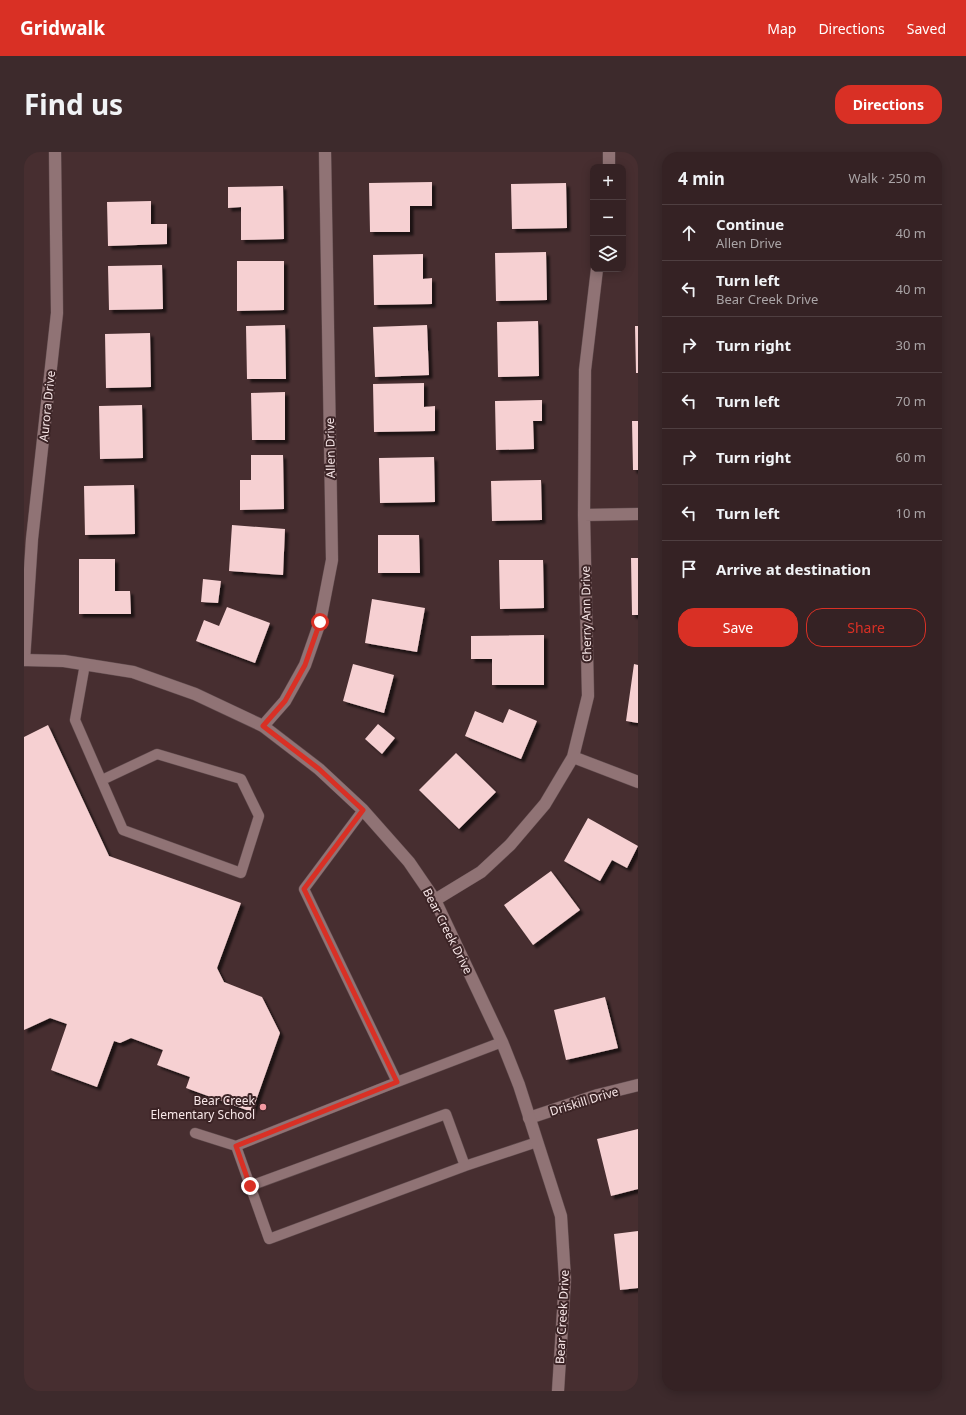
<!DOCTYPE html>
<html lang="en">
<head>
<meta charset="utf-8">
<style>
  body { margin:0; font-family:"Noto Sans",sans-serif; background:#3d2a2c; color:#f1f3f6 }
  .controls { position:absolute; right:12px; top:12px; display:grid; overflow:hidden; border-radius:8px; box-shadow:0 2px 10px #0003 }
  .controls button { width:36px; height:36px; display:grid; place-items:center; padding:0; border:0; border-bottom:1px solid #4f3f41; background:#352224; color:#f1f3f6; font:20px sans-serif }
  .stop { position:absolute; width:12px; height:12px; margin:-9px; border:3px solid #d93025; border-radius:50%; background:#fff }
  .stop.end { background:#d93025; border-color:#fff; box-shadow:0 1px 4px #0008 }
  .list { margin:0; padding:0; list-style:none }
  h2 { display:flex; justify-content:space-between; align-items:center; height:52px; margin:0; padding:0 16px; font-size:17px }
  h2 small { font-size:13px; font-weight:400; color:#aaa4a6 }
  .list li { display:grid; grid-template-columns:26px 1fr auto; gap:12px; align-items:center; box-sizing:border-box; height:56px; padding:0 16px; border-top:1px solid #4f3f41 }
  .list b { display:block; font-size:15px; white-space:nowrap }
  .list p { margin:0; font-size:13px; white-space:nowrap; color:#aaa4a6 }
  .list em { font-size:13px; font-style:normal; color:#aaa4a6 }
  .actions { display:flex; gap:8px; padding:12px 16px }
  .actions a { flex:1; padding:9px 0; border:1px solid #d93025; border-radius:16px; text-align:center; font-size:14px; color:#d93025 }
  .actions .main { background:#d93025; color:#fff }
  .icon { flex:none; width:22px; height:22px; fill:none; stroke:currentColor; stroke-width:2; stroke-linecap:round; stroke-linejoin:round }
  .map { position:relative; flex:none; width:614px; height:1239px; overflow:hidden; border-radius:16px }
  header { display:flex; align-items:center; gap:24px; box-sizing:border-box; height:56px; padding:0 20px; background:#d93025; color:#fff }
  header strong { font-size:19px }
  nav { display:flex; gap:22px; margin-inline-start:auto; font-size:14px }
  .intro { display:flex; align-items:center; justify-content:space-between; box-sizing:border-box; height:96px; padding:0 24px }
  h1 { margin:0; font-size:28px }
  .button { padding:10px 18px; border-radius:16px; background:#d93025; color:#fff; font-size:14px; font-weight:700 }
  main { display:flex; gap:24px; padding:0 24px }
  aside { flex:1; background:#352224; border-radius:16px; box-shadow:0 2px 10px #0003 }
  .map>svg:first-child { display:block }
  .building { fill:#f6d0d2; filter:url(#shadow) }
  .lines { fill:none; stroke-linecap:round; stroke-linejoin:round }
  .service-casing { stroke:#614c4e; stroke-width:11 }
  .minor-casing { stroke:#614c4e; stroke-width:13 }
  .tertiary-casing { stroke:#614c4e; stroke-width:13 }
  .service { stroke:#907375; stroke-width:10 }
  .minor { stroke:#907375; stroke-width:12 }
  .tertiary { stroke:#907375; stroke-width:12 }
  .route { stroke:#d93025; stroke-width:5 }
  .poi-dot { fill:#f49aa2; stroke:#3c2426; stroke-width:1.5 }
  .labels { text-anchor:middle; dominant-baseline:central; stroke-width:4; stroke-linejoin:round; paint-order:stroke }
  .street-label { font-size:12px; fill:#f8e7e8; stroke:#3c2426 }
  .poi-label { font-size:12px; fill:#f8e7e8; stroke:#3c2426; text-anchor:end }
</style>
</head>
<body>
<header>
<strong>Gridwalk</strong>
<nav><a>Map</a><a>Directions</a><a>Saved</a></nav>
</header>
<div class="intro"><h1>Find us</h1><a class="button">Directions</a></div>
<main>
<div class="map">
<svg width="614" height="1239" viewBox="0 0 614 1239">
  <defs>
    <filter id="shadow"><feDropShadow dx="3.5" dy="3.5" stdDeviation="1" flood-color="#0009"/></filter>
  </defs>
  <rect width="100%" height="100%" fill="#472e30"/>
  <path class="building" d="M408 30V54H386V80H346L345 31Z
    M542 31 543 76 488 77 487 32Z
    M259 34 260 87 217 88V55L204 56V35Z
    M127 49V72H143V92L84 94 83 50Z
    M522 100 523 148 472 149 471 101Z
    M399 102V127L408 126V152L350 153 349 103Z
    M213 109H260V158L213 159Z
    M138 113 139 157 85 158 84 114Z
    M514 169 515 224 474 225 473 170Z
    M261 173 262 227H223L222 174Z
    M403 173 405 223 351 225 349 175Z
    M611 174H614V221H612Z
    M126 181 127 235 82 236 81 182Z
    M400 231V255L411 254V279L350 280 349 232Z
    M261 240V288H228L227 241Z
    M518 248V269H509L510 297 472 298 471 249Z
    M118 253 119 306 76 307 75 254Z
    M608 269H614V318H609Z
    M227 303H259L260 357 216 358V328H227Z
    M410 305 411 350 356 351 355 306Z
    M517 328 518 368 468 369 467 329Z
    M110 333 111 382 61 383 60 334Z
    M208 373 261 377 259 423 205 419Z
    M354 383H395L396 421H354Z
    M607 406H614V463H608Z
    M55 407H91V439H106L107 462H55Z
    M475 408H519L520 456 476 457Z
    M179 427 197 429 194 451 177 450Z
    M348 447 401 456 393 500 341 491Z
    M203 455 246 471 231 511 172 489 180 468 195 474Z
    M520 483V533H468V507H447V484Z
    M329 512 370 523 360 561 319 549Z
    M610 512 614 513V571L602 569Z
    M485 557 513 569 497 607 441 584 451 559 479 571Z
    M354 572 371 586 358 602 341 587Z
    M24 573 85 704 217 751 193 816 200 830 238 845 256 881 228 960 162 936 166 925 133 913 139 898 107 886 96 891 90 889 73 935 27 918 43 872 26 866 0 878V585Z
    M432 601 472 640 435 677 395 638Z
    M564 666 614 694 603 716 588 708 576 729 540 709Z
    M527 719 556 758 509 793 480 753Z
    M581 845 594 896 542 908 530 858Z
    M614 977V1037L587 1044 573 987Z
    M614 1079V1136L596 1138 590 1082Z"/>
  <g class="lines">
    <defs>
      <path id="service" d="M61 512 51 568 99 678 217 721 235 664 217 627 133 602 78 628
        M339 658 280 737 373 930 478 890
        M171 981 212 994 245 1087 441 1014 513 990
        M212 994 373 930
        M226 1034 422 962 441 1014"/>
      <path id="minor" d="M585 15V0
        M560 363 614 362
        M0 508 8 387 33 161 31 0
        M239 574 261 549 281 513 296 470 308 408 301 0
        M549 605 614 630
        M411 748 457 720 486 693 521 652 549 605 564 544 560 363 561 218 573 117
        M505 966 574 943 614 933"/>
      <path id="tertiary" d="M0 508 40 509 109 520 171 542 239 574 295 617 339 658 385 710 411 748 478 890 495 933 537 1064 541 1127 534 1239"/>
    </defs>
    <use href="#service" class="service-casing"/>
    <use href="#minor" class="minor-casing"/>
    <use href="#tertiary" class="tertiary-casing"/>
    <use href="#service" class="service"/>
    <use href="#minor" class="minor"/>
    <use href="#tertiary" class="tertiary"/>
  </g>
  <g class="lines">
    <path class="route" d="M226 1034 212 994 373 930 280 737 339 658 295 617 239 574 261 549 281 513 296 470"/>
  </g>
  <circle class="poi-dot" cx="239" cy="955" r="4"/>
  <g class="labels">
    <g class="street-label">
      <text transform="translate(23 254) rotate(-84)">Aurora Drive</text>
      <text transform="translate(306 296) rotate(-91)">Allen Drive</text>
      <text transform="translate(562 462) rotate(-91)">Cherry Ann Drive</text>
      <text transform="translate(424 779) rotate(63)">Bear Creek Drive</text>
      <text transform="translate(560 949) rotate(-17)">Driskill Drive</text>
      <text transform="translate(538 1165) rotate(-87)">Bear Creek Drive</text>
    </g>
    <g class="poi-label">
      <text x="231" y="948">Bear Creek<tspan x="231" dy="14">Elementary School</tspan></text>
    </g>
  </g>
</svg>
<div class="controls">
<button>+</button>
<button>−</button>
<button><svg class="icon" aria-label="layers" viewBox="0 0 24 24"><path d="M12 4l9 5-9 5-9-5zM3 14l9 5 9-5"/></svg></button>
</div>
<div class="stop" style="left:296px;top:470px"></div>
<div class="stop end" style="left:226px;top:1034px"></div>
</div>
<aside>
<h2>4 min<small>Walk · 250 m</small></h2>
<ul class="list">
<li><svg class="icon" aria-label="ahead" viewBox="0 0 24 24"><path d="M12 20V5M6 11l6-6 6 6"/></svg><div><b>Continue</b><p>Allen Drive</p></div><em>40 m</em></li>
<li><svg class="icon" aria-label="left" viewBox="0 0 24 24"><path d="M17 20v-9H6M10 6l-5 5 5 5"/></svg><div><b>Turn left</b><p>Bear Creek Drive</p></div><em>40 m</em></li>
<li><svg class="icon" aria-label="right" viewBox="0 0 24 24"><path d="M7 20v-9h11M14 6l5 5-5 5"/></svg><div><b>Turn right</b></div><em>30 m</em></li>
<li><svg class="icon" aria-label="left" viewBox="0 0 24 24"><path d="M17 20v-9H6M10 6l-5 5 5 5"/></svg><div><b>Turn left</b></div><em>70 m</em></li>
<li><svg class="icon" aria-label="right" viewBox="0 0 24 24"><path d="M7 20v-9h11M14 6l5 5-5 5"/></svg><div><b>Turn right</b></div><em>60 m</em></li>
<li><svg class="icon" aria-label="left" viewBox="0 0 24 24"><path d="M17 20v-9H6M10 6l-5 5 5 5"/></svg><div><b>Turn left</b></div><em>10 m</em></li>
<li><svg class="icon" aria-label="arrive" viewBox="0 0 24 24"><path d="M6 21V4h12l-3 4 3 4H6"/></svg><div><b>Arrive at destination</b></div></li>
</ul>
<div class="actions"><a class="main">Save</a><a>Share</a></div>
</aside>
</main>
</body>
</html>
